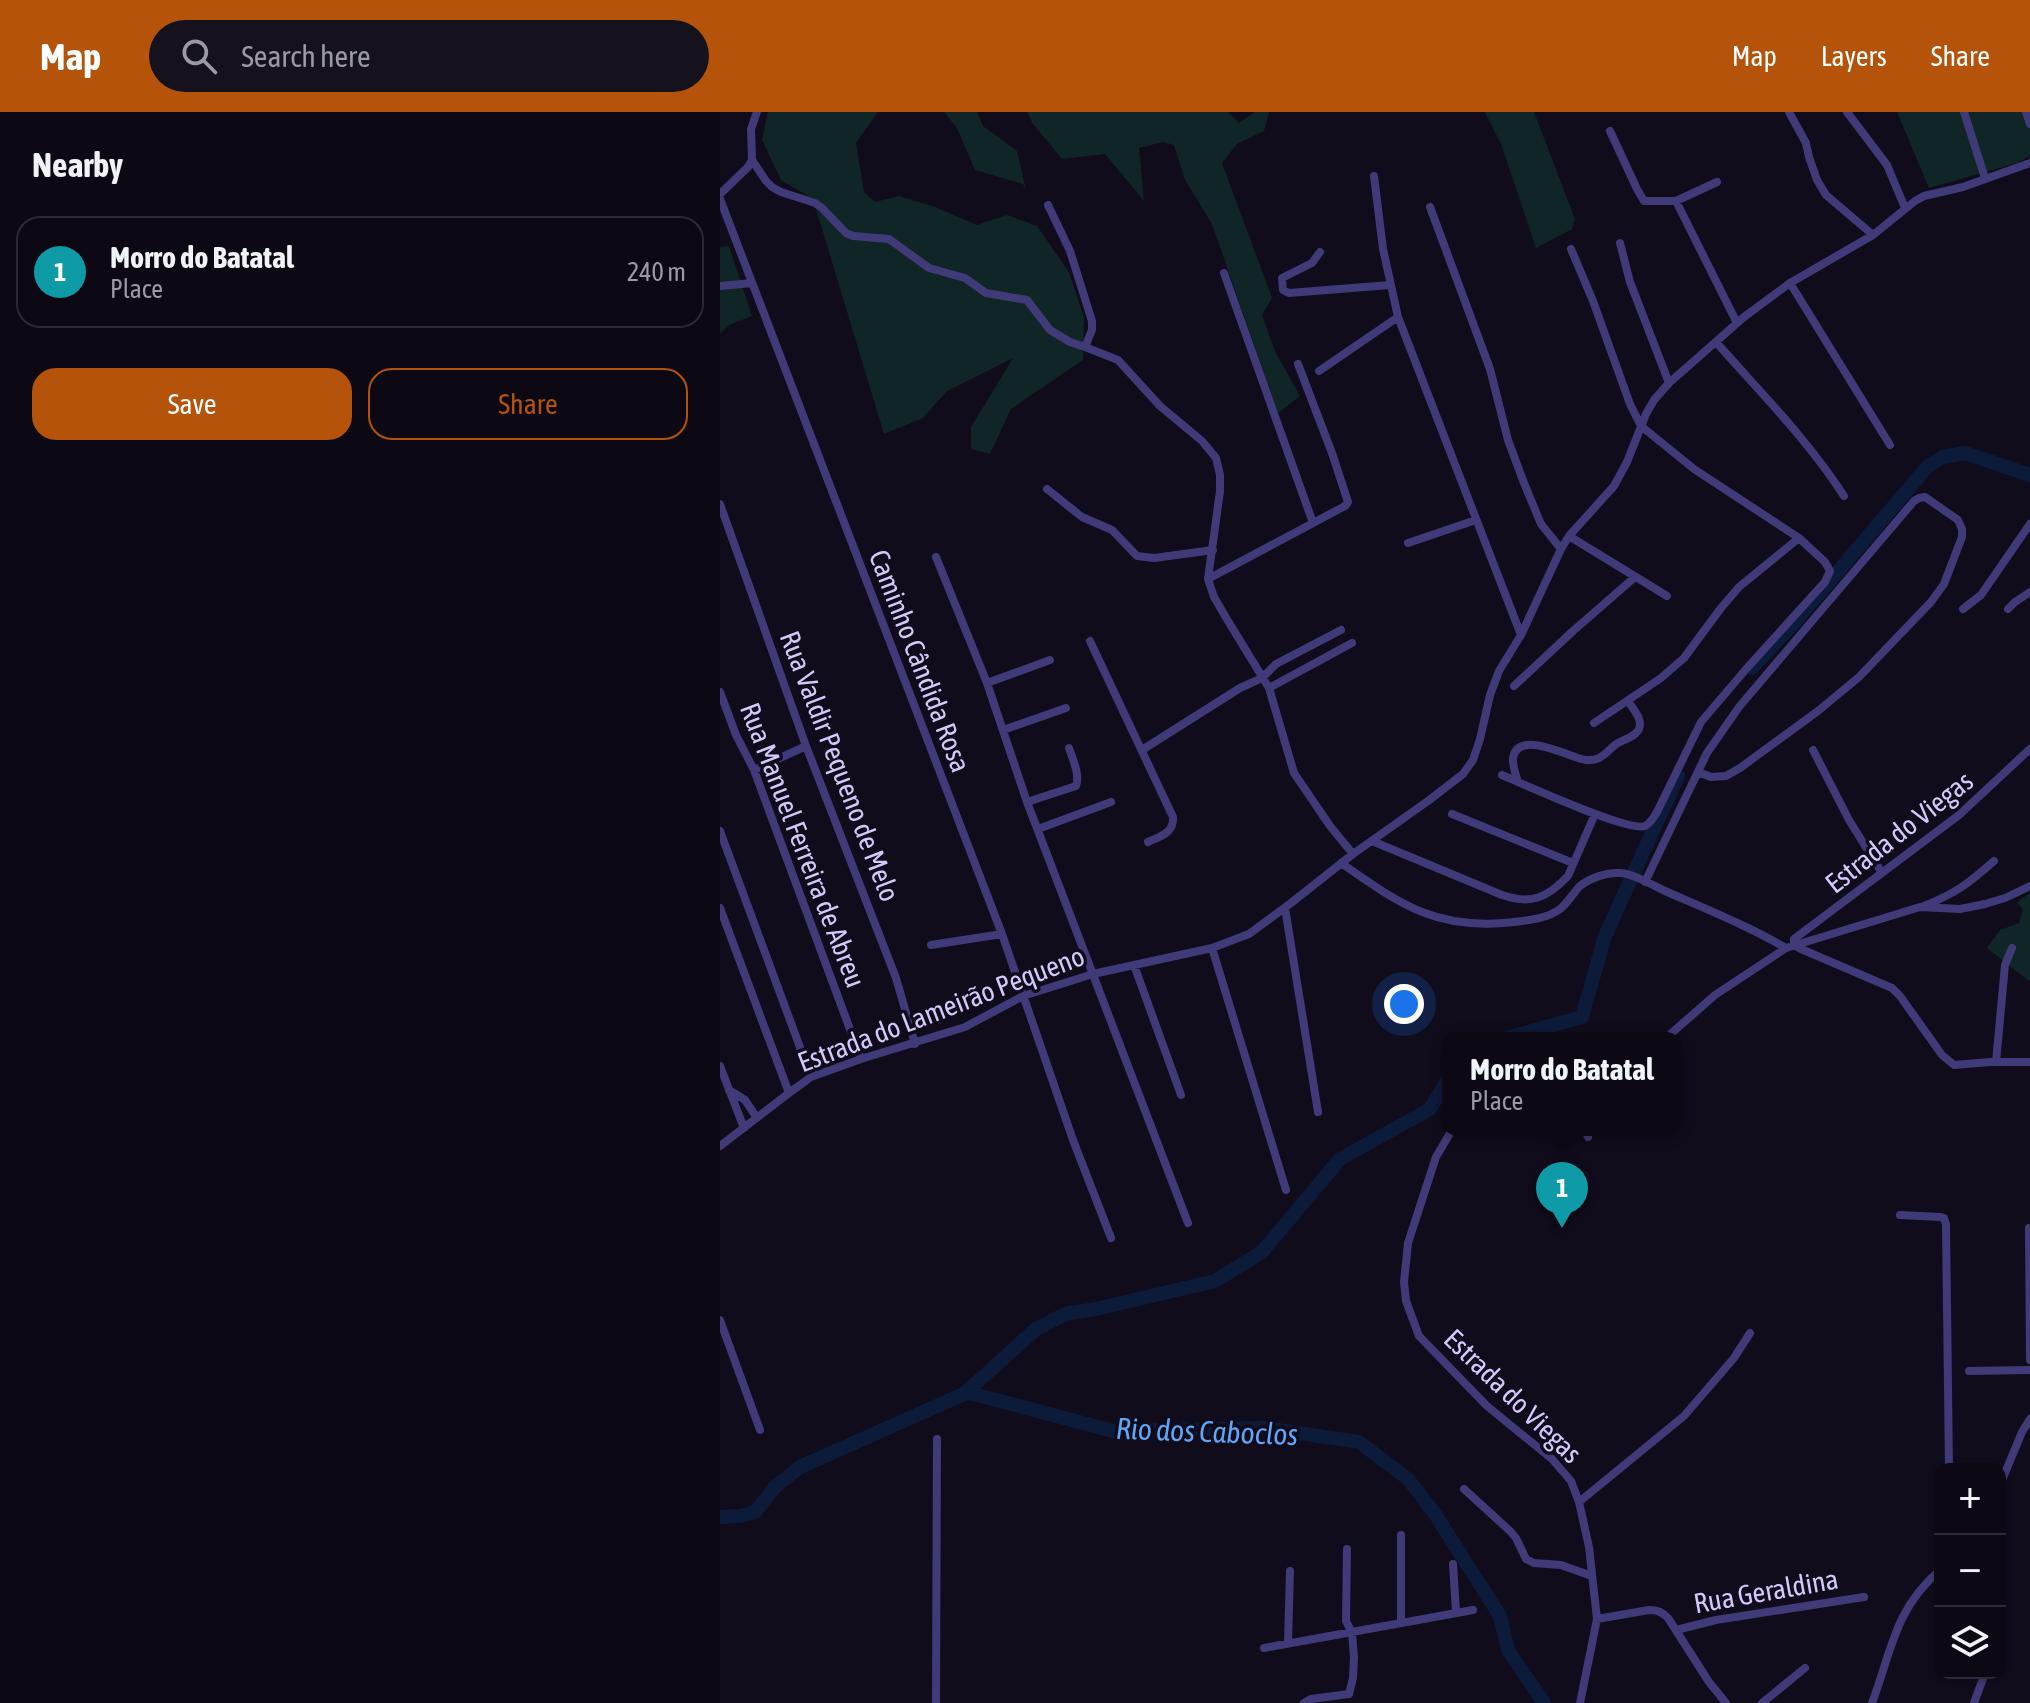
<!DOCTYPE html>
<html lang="en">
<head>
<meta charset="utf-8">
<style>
  body { margin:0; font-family:"Asap Condensed",sans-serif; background:#15121e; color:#f1f3f6 }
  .controls { position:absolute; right:24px; bottom:24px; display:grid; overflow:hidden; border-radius:16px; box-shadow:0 2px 6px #0004 }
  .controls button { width:72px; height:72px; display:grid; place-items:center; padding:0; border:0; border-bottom:2px solid #2c2a34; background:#0c0915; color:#f1f3f6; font:40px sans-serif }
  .you { position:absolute; left:684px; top:892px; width:28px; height:28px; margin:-20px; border:6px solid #fff; border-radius:50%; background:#1a73e8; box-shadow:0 0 0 12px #1a73e833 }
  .badge { display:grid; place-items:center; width:52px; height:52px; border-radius:50%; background:#b45309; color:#fff; font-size:26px; font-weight:700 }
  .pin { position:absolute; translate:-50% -66px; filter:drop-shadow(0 2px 4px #0008) }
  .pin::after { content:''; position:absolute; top:42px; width:28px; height:24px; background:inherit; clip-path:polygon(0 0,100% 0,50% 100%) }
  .popup { position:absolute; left:722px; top:920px; width:240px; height:104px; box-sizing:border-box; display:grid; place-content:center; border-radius:16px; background:#0c0915; filter:drop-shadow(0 2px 6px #0005); font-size:26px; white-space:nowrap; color:#9a9aa0 }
  .popup b { font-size:30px; color:#f1f3f6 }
  .popup::after { content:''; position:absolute; left:50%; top:100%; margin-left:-16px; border:16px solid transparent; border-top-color:#0c0915 }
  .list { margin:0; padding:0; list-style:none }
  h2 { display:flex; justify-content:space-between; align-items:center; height:104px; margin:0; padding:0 32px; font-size:34px }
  h2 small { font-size:26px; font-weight:400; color:#9a9aa0 }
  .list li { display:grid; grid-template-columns:52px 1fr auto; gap:24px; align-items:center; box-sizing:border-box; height:112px; margin:0 16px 16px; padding:0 16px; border:2px solid #2c2a34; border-radius:24px }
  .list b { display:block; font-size:30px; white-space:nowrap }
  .list p { margin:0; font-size:26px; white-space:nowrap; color:#9a9aa0 }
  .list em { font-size:26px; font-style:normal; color:#9a9aa0 }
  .actions { display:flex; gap:16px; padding:24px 32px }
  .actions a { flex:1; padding:18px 0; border:2px solid #b45309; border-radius:24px; text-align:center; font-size:28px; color:#b45309 }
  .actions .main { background:#b45309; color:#fff }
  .icon { flex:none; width:44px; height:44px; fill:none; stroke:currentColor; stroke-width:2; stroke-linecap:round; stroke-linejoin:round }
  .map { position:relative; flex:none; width:1310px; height:1591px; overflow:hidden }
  header { display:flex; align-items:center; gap:48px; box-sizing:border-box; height:112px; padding:0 40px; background:#b45309; color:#fff }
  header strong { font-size:38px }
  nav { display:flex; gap:44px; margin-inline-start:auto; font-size:28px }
  .search { width:560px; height:72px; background:#15121e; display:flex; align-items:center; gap:20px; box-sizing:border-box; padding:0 28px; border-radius:44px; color:#9a9aa0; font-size:30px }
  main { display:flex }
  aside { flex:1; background:#0c0915 }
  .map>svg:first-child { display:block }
  .green { fill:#102526 }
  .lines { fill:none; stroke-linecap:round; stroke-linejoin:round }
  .river { stroke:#0d1b3b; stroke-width:14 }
  .minor { stroke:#413a79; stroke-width:8 }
  .labels { text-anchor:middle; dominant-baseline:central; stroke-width:7; stroke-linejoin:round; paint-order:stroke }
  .street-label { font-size:28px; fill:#d3cafc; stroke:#100c1c }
  .water-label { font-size:30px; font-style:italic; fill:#5fa6f6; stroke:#100c1c }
</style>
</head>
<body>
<header>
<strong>Map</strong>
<div class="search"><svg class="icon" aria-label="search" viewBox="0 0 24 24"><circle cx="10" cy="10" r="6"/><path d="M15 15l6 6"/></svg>Search here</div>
<nav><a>Map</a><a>Layers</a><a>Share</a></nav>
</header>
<main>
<aside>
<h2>Nearby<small></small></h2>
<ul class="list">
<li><span class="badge" style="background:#0f9aa8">1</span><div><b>Morro do Batatal</b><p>Place</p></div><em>240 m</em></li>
</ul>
<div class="actions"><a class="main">Save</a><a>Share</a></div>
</aside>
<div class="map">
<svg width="1310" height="1591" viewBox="0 0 1310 1591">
  <rect width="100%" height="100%" fill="#100c1c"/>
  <path class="green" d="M48 0H158L136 31 144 80 155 90 179 84 215 95 257 113 287 103 317 114 349 160 364 205 363 248 291 297 270 342 251 337V315L293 246 227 279 203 306 164 322 93 87 61 68 42 28Z
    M224 0H257L263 14 297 39 306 78 303 72 255 58 237 16Z
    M307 0H508L519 11 535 0H549L544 19 517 32 502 51 552 186 542 203 555 239 580 284 558 301 492 112 465 68 454 33 443 30 419 36 424 89 385 42 342 47 313 12Z
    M765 0H814L855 107 852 117 816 136 781 32Z
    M1177 0H1310V44L1297 51 1209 76Z
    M9 134 32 204 9 213 0 222V135Z
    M1310 781V870L1267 836 1280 818 1299 811 1303 798 1297 790Z"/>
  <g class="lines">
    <path class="river" d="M1032 556 1073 512 1208 354 1223 345 1245 341 1310 363
      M787 926 862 905 885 824 958 664
      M246 1280 393 1319 545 1316 639 1330 688 1367 715 1402 780 1504 788 1538 824 1591
      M0 1405 20 1404 35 1400 56 1374 80 1355 244 1282 316 1217 345 1202 376 1197 495 1169 542 1140 620 1047 710 997 728 967"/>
    <path class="minor" d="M1069 0 1086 31 1089 45 1097 68 1106 83 1153 123
      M1127 0 1167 53 1185 96
      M1244 0 1265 66
      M1306 0 1310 12
      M890 19 917 77 924 89H956L997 70
      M32 48 46 69 52 75 61 80 95 91 102 96 126 121 133 124 169 127 209 156 245 166 266 181 307 188 330 218 350 230 365 235
      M654 64 663 137 678 205 801 523
      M0 82 28 55 32 48 31 17 37 0
      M0 87 282 822 353 1028 391 1126
      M956 89 1017 211
      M328 93 350 139 372 209V218L365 235 398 248 440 294 482 329 496 346 500 363V379L488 467 494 485 508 509 549 576 574 661 610 714 633 742
      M710 95 770 257 788 328 804 371 821 412 841 437
      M900 131 910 170 949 271
      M600 140 592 151 562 166 563 178 569 181 670 173
      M504 161 593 411
      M1070 171 1170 333
      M0 174 32 171
      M996 230C1040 280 1088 328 1124 384
      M599 259 678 205
      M327 377 362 405 392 418 417 444 434 446 493 438
      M0 392 86 634 176 866 195 932
      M849 424 947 484
      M688 431 756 408
      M216 445 267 571 307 690 468 1111
      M488 467 625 394 628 390 612 341 578 252
      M1243 497 1261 483 1310 412
      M1288 497 1295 490 1310 480
      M370 529 453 705C454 721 441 724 428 730
      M267 571 330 548
      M794 574 853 519 915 465
      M549 576 632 531
      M0 580 16 623 34 658 141 947
      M874 611 941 566 964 546 1001 496 1019 475 1079 426
      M283 618 346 596
      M1310 637 1239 703 1074 827V833L1081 837 1172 876 1180 884 1222 943 1234 953 1270 950H1310
      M422 638 520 576 542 566 556 552 621 518
      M1093 638 1129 708 1162 761
      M34 658 86 634
      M782 663C803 672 908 720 925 714 931 711 934 704 937 700L981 610 1027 556 1105 470 1110 459 1105 450 1079 426 974 357 921 314 910 292 873 189 851 137
      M798 670C796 663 792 653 793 646 798 616 851 646 866 648 869 648 876 648 879 646 886 643 891 635 898 631 905 627 916 624 919 617 923 607 913 597 908 589
      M307 690 356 674C360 662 353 648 349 636
      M732 702 853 751
      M318 717 391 690
      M0 719 91 965
      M652 729 782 783C811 793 827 786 848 764L875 702
      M621 751C681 793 717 819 794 810 810 808 826 807 840 797 848 791 853 781 860 774 870 766 887 760 900 761 915 762 932 773 945 779 986 797 1028 814 1066 836
      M925 770 987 641 1019 595 1194 389 1199 386 1205 385 1238 408 1242 417V425L1224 472 1211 490 1139 565 1098 599 1020 656 1006 664 991 665 978 660
      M1204 794C1236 781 1248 772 1274 749
      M0 796 69 981
      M565 796 598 1000
      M211 833 282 822
      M492 836 566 1078
      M414 853 461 983
      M946 926 995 883 1066 836 1200 795 1240 797 1265 792 1285 786 1310 774
      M1276 950 1285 853 1292 836
      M0 954 24 1016
      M9 978 25 988 37 1006
      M732 1018 716 1045 688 1131 684 1170 686 1189 699 1224 767 1294 832 1347 851 1369 859 1390 869 1435 877 1507 860 1591
      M865 1018 868 1025
      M0 1034 69 981 91 965 141 947 245 915 303 884 373 862 492 836 529 822 571 791 633 742 708 689 743 662 753 648 760 627 770 583 779 559 801 523 841 437 849 424 894 374 907 350 926 302 934 288 949 271 1024 205 1070 171 1153 123 1195 89 1204 84 1243 75 1310 51
      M1180 1103 1220 1105 1224 1106 1226 1112 1229 1357
      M1309 1116 1310 1248
      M0 1208 40 1318
      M1249 1259 1310 1258
      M1280 1373 1302 1320 1310 1307
      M744 1377 790 1419 796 1426 806 1447 814 1451 841 1453 872 1464
      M859 1390 964 1304 1014 1246 1030 1221
      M681 1423V1511
      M627 1437 626 1509 632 1521 634 1545 633 1566 629 1582
      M733 1452 736 1501
      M877 1507 929 1498C938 1498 942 1500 948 1506L989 1570 1006 1591
      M956 1518 996 1508 1144 1485
      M568 1531 570 1459
      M544 1536 753 1498
      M216 1591 217 1327
      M584 1591 591 1587 629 1582
      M1042 1591 1085 1556
      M1152 1591C1172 1538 1174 1498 1220 1458
      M1254 1591 1265 1561"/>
  </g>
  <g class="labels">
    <g class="street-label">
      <text transform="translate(200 549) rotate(69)">Caminho Cândida Rosa</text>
      <text transform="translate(120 654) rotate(69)">Rua Valdir Pequeno de Melo</text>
      <text transform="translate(1179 720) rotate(-38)">Estrada do Viegas</text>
      <text transform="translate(83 733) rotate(69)">Rua Manuel Ferreira de Abreu</text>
      <text transform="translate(221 897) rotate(-21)">Estrada do Lameirão Pequeno</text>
      <text transform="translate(793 1284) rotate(44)">Estrada do Viegas</text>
      <text transform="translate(1046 1479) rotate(-10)">Rua Geraldina</text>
    </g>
    <g class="water-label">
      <text transform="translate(487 1319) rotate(2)">Rio dos Caboclos</text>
    </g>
  </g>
</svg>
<div class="controls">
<button>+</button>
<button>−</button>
<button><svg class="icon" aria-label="layers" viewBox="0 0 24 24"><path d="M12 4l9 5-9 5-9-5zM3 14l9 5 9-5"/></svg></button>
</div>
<div class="you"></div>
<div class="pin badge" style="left:842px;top:1116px;background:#0f9aa8">1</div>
<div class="popup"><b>Morro do Batatal</b>Place</div>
</div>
</main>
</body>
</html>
